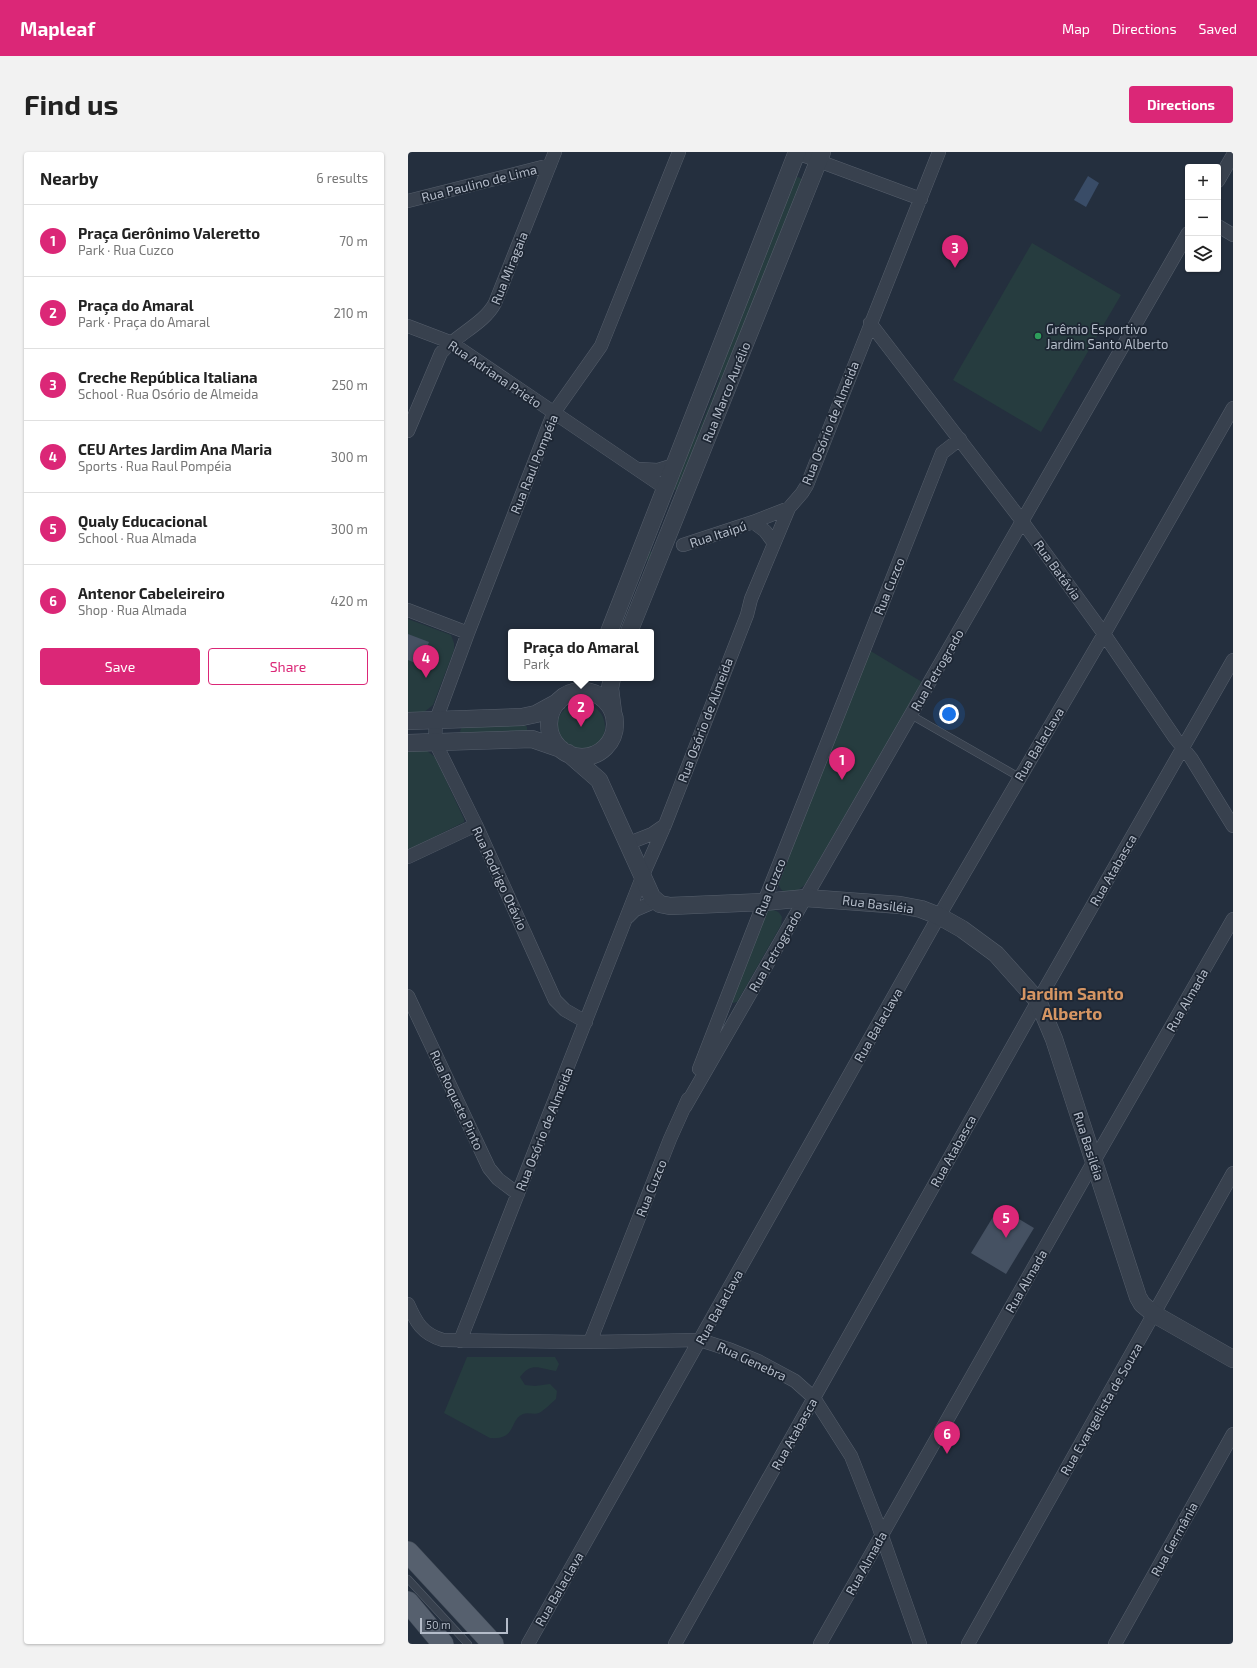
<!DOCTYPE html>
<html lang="en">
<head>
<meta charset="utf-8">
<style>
  body { margin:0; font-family:"Exo 2",sans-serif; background:#f2f2f2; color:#222 }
  .controls { position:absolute; right:12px; top:12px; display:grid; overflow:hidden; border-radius:4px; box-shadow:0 1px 3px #0004 }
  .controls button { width:36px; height:36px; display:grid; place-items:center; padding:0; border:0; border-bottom:1px solid #e0e0e0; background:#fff; color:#222; font:20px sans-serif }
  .scale { position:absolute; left:12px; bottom:10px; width:88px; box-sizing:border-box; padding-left:4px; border:2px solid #b4bcc9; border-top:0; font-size:11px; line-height:14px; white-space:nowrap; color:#b4bcc9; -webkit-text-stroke:3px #1d2633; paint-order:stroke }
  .you { position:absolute; left:541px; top:562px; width:14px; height:14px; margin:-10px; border:3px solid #fff; border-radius:50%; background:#1a73e8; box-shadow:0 0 0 6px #1a73e833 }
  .badge { display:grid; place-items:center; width:26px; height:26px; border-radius:50%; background:#db2777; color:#fff; font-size:13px; font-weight:700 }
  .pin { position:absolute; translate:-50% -33px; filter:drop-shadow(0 1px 2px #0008) }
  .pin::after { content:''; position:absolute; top:21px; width:14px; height:12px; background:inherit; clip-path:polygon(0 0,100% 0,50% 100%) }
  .popup { position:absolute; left:100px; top:477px; width:146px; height:52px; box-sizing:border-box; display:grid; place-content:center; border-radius:4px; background:#fff; filter:drop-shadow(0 1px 3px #0005); font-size:13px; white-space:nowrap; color:#767676 }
  .popup b { font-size:15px; color:#222 }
  .popup::after { content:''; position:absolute; left:50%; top:100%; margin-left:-8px; border:8px solid transparent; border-top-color:#fff }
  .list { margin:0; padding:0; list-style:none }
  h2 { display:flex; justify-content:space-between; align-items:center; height:52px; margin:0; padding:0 16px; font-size:17px }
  h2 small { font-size:13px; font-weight:400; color:#767676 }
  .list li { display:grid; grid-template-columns:26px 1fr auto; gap:12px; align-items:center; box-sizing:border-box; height:72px; padding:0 16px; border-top:1px solid #e0e0e0 }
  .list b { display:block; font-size:15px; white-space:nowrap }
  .list p { margin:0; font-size:13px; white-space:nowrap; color:#767676 }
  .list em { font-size:13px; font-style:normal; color:#767676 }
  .actions { display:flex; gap:8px; padding:12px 16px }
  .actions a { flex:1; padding:9px 0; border:1px solid #db2777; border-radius:4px; text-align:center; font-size:14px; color:#db2777 }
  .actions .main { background:#db2777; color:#fff }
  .icon { flex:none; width:22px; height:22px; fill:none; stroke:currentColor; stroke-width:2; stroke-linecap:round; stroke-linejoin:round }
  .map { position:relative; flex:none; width:825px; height:1492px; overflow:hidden; border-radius:4px }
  header { display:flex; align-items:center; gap:24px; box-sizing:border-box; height:56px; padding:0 20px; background:#db2777; color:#fff }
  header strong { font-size:19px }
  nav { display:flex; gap:22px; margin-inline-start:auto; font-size:14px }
  .intro { display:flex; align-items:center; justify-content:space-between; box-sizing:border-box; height:96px; padding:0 24px }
  h1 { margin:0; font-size:28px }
  .button { padding:10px 18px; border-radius:4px; background:#db2777; color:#fff; font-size:14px; font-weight:700 }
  main { display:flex; gap:24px; padding:0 24px }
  aside { flex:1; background:#fff; border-radius:4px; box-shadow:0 1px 3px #0004 }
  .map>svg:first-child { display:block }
  .green { fill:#263c3f }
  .water { fill:#394c67 }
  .building { fill:#455162 }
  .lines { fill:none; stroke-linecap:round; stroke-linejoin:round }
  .service-casing { stroke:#565f6c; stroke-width:8 }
  .minor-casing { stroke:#565f6c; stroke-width:14 }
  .tertiary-casing { stroke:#565f6c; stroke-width:18 }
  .primary-casing { stroke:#414a57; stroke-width:22 }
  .service { stroke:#38414e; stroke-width:7 }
  .minor { stroke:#38414e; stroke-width:13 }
  .tertiary { stroke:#38414e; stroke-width:17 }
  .primary { stroke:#56606e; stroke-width:21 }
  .leisure-dot { fill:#2e9e5b; stroke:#1d2633; stroke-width:1.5 }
  .labels { text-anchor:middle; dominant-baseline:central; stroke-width:3.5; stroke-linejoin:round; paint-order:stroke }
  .street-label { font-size:13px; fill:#b4bcc9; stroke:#1d2633 }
  .poi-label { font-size:13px; fill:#b4bcc9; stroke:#1d2633; text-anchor:start }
  .district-label { font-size:17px; font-weight:bold; fill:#d59563; stroke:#1d2633 }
</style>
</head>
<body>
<header>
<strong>Mapleaf</strong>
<nav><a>Map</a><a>Directions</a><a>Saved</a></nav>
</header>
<div class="intro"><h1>Find us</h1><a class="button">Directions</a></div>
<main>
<aside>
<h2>Nearby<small>6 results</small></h2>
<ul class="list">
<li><span class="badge">1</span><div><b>Praça Gerônimo Valeretto</b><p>Park · Rua Cuzco</p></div><em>70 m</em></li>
<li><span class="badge">2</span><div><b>Praça do Amaral</b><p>Park · Praça do Amaral</p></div><em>210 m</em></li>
<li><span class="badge">3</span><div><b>Creche República Italiana</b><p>School · Rua Osório de Almeida</p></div><em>250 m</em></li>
<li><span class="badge">4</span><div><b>CEU Artes Jardim Ana Maria</b><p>Sports · Rua Raul Pompéia</p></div><em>300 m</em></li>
<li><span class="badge">5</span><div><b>Qualy Educacional</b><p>School · Rua Almada</p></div><em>300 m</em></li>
<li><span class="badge">6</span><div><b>Antenor Cabeleireiro</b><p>Shop · Rua Almada</p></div><em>420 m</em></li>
</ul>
<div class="actions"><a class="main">Save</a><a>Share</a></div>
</aside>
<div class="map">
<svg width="825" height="1492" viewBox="0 0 825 1492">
  <rect width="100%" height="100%" fill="#242f3e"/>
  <path class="green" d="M391 25 394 28 272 336 263 340 242 398 245 406 243 409 238 408 282 287 289 283 312 226 309 219 387 26Z
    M624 91 713 143 633 280 545 228Z
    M0 467 43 483 46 491V498L25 553 15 561 0 562Z
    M461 498 514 530 398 731C391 741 372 747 370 729Z
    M149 575a24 24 0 1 1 48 0a24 24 0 1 1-48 0Z
    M116 572 119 575V579L53 581 52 579 54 575Z
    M0 597 18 598 27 605 56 667V670L0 698Z
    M363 758C369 758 371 760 374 765L373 773 329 850 325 851 324 849 359 760Z
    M59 1205H147L151 1212 148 1219C132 1217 124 1209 112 1225L117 1233 127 1234 142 1232 149 1239 148 1247C143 1251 137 1258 131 1261 126 1263 120 1260 115 1262 101 1268 109 1288 82 1286L36 1261Z"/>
  <path class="water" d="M680 24 691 31 678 55 666 48Z"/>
  <path class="building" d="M0 482 21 490 12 513 0 508Z
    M591 1055 626 1076 598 1122 563 1101Z"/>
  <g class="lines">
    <defs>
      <path id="service" d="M503 563 611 625
        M0 1427 60 1492"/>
      <path id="minor" d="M386 0 513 47
        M810 29 825 3
        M0 49 142 13
        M810 74 825 83
        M462 171 614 369 696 482 767 586 783 606 825 674
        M0 174 42 190 257 336
        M0 279 33 201C49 182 76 172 87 151L147 0
        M231 317 250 318 266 313
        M345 370 357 379 366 391
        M275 393 345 370 381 356
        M0 458 60 481
        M221 691 244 682 257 673
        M0 705 68 673
        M220 765 227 758 248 749
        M0 844 81 1016 90 1027 110 1042
        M178 870 157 858 147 848 68 673 27 590 28 568 60 481 145 262 193 194 271 0
        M291 917 356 750 534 301 552 287
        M277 955 780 81
        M0 1152C8 1170 14 1182 35 1188L182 1190 292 1188 323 1198 350 1209 387 1229 406 1246 443 1304 469 1370 512 1492
        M52 1189 235 723 257 673 339 463 343 447 381 356 394 341 399 333 531 0
        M182 1190 262 987 280 947
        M120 1492 531 764 696 482 825 256
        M267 1492 630 849 825 508
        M412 1492 686 1009 825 767
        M560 1492 825 1021
        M707 1492 825 1282"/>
      <path id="tertiary" d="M201 480 389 0
        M221 480 414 0
        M204 526 202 536 205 560
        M141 572a33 33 0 1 1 66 0a33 33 0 1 1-66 0Z
        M0 569 114 565 128 562 150 550
        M0 591 124 587 153 597
        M160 601 191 628 244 745 252 752 262 754 356 750 398 746 492 753 513 757 531 764 554 777 588 802 630 849 646 887 730 1145 734 1152 746 1162 825 1207"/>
      <path id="primary" d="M0 1400 85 1492
        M0 1450 35 1492"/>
    </defs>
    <use href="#service" class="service-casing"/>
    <use href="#minor" class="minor-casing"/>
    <use href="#tertiary" class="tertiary-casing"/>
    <use href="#primary" class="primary-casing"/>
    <use href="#service" class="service"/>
    <use href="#minor" class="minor"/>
    <use href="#tertiary" class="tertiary"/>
    <use href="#primary" class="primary"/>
  </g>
  <circle class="leisure-dot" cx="630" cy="184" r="4"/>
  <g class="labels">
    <g class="street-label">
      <text transform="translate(71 31) rotate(-14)">Rua Paulino de Lima</text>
      <text transform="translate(101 116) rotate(-68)">Rua Miragaia</text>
      <text transform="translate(87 222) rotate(34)">Rua Adriana Prieto</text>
      <text transform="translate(318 240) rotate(-68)">Rua Marco Aurélio</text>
      <text transform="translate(422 271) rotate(-68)">Rua Osório de Almeida</text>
      <text transform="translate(126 312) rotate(-68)">Rua Raul Pompéia</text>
      <text transform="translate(310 382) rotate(-18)">Rua Itaipú</text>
      <text transform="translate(650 418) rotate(54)">Rua Batávia</text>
      <text transform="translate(481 434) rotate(-68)">Rua Cuzco</text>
      <text transform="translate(529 518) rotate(-60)">Rua Petrogrado</text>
      <text transform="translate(297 568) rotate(-69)">Rua Osório de Almeida</text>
      <text transform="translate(631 592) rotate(-59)">Rua Balaclava</text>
      <text transform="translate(705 718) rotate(-60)">Rua Atabasca</text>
      <text transform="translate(92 726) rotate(65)">Rua Rodrigo Otávio</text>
      <text transform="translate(362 735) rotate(-68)">Rua Cuzco</text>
      <text transform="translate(470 752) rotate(7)">Rua Basiléia</text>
      <text transform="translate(367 799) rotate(-60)">Rua Petrogrado</text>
      <text transform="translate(779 848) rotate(-60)">Rua Almada</text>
      <text transform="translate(470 873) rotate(-60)">Rua Balaclava</text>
      <text transform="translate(49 948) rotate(65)">Rua Roquete Pinto</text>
      <text transform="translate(136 977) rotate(-68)">Rua Osório de Almeida</text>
      <text transform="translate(681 994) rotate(72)">Rua Basiléia</text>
      <text transform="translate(545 999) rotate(-61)">Rua Atabasca</text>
      <text transform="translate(243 1036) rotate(-68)">Rua Cuzco</text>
      <text transform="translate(618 1129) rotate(-60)">Rua Almada</text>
      <text transform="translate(311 1155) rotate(-61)">Rua Balaclava</text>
      <text transform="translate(344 1209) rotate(25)">Rua Genebra</text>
      <text transform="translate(693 1257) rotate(-60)">Rua Evangelista de Souza</text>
      <text transform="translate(386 1282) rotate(-61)">Rua Atabasca</text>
      <text transform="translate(766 1387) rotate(-61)">Rua Germânia</text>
      <text transform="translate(458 1411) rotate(-61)">Rua Almada</text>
      <text transform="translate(151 1437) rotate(-60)">Rua Balaclava</text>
    </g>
    <g class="poi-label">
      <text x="638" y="177">Grêmio Esportivo<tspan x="638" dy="15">Jardim Santo Alberto</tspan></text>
    </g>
    <g class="district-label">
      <text x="664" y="841">Jardim Santo<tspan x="664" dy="20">Alberto</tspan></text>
    </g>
  </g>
</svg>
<div class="controls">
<button>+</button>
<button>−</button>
<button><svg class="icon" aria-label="layers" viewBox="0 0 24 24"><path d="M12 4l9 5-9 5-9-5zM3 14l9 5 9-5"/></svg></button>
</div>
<div class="scale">50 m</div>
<div class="you"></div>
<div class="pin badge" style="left:434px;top:628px">1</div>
<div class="pin badge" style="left:173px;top:575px">2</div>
<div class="popup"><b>Praça do Amaral</b>Park</div>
<div class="pin badge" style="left:547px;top:116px">3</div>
<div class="pin badge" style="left:18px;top:526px">4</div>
<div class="pin badge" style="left:598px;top:1086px">5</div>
<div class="pin badge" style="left:539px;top:1302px">6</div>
</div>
</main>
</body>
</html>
